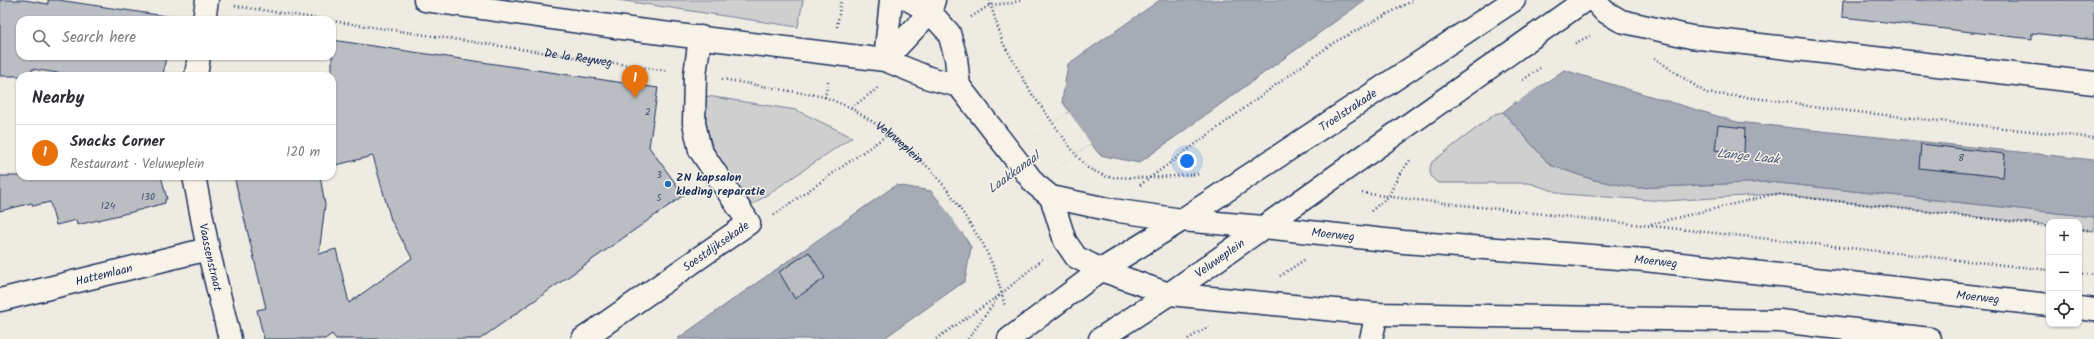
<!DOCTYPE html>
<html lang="en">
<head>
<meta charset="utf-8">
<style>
  body { margin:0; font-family:Kalam,sans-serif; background:#f2f2f3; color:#2b2b33 }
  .controls { position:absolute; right:12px; bottom:12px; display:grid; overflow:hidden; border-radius:8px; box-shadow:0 1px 3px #0004 }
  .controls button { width:36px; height:36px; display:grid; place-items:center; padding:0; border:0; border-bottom:1px solid #e1e1e2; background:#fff; color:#2b2b33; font:20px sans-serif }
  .you { position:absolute; left:1187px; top:161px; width:14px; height:14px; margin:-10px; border:3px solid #fff; border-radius:50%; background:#1a73e8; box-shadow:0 0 0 6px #1a73e833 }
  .badge { display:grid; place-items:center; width:26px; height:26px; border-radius:50%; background:#0b8043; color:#fff; font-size:13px; font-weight:700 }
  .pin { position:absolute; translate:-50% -33px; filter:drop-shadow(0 1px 2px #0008) }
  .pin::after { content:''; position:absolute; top:21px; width:14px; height:12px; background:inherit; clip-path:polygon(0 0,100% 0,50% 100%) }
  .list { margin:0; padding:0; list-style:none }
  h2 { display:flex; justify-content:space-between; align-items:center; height:52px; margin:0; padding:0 16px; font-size:17px }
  h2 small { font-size:13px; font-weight:400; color:#7c7c81 }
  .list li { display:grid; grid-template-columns:26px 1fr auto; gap:12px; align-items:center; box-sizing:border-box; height:56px; padding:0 16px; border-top:1px solid #e1e1e2 }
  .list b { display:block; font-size:15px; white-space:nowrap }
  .list p { margin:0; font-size:13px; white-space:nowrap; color:#7c7c81 }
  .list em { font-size:13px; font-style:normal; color:#7c7c81 }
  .icon { flex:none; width:22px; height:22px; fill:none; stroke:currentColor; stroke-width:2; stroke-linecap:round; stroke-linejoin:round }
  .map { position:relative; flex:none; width:2094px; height:339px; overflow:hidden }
  .search { position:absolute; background:#fff; box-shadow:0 1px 3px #0004; left:16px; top:16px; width:320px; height:44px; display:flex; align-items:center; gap:10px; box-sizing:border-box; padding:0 14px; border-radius:12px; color:#7c7c81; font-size:15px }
  .panel { position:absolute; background:#fff; box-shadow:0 1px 3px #0004; left:16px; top:72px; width:320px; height:108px; border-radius:12px }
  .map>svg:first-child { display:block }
  .green { fill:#cfcfcf; stroke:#757f96 }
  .water { fill:#a6abb5; stroke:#6e7992 }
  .pier { fill:#eeebe2 }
  .building { fill:#babdc2; stroke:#1b2f5e }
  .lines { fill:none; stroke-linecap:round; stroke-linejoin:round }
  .street-casing { stroke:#1b2f5e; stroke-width:25 }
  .secondary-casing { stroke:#1b2f5e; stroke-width:25 }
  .path { stroke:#1b2f5e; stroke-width:2.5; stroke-dasharray:1 3; stroke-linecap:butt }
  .street { stroke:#f7f3e8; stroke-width:22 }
  .secondary { stroke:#f7f3e8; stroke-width:22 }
  .poi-dot { fill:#1f6fb2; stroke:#f7f3e8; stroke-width:1.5 }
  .labels { text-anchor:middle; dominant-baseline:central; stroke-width:3; stroke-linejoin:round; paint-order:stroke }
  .number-label { font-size:10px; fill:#435277 }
  .street-label { font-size:12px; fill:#1b2f5e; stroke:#f7f3e8 }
  .poi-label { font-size:12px; font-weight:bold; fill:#1b2f5e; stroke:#f7f3e8; text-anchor:start }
  .water-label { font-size:13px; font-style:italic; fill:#455478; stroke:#f7f3e8 }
</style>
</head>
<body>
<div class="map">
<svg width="2094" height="339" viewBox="0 0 2094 339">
  <rect width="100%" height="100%" fill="#eeebe2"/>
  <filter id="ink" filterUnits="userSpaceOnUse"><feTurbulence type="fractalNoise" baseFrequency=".025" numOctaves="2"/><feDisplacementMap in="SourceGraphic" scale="8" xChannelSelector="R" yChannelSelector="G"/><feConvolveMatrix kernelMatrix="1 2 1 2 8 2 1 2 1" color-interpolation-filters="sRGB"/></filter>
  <g filter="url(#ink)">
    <path class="green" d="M618 0H803L798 27Z
      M707 96 796 110 852 137 752 205 720 166 702 117Z
      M1503 112 1550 165 1594 180 1638 188 1769 182 2094 217V231L2079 229V222H2049V225L1775 194 1665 201 1563 194 1529 183H1438C1430 178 1428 171 1432 162L1495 114Z"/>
    <path class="water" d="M1160 0H1365L1139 163 1100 155 1091 144 1089 145 965 229 962 233 971 247 965 281 883 339H677L896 185 931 191 939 201 944 200 1067 114 1069 111 1062 101 1068 64Z
      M1479 0 1541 86 1564 70 1737 122 2094 160V217L1769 182 1637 188 1594 180 1550 165 1503 112 1517 101Z"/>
    <path class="pier" d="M1446 0H1482L1541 85 1517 102Z
      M1069 112 1091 144 962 233 940 201Z"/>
    <path class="building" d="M0 0H24L48 4V0H58L172 17V20H20V56H166L163 76H77L32 69 31 76H0Z
      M1843 0H2094V40L2032 33V39L1842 17Z
      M332 40 658 88 649 147 684 195 480 339H336L332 334 325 339H264L257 310 266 308 234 176H320L325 205 319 254 336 249 349 303 412 258 391 220 373 156 332 166Z
      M1718 125 1745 128 1744 153 1715 150Z
      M1921 144 2005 154 2003 177 1919 168Z
      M0 176H161L167 199H165V203L132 212 77 225 76 220 56 225 50 202 33 206 32 203 0 211Z
      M809 252 825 278 795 299 779 272Z"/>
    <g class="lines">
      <defs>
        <g id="street">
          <path d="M1594 0 1604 11 1621 21 1691 37 2094 83"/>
          <path d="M204 20 207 0"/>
          <path d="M196 76 199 56"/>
          <path id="s3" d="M194 176 208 249 230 339"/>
          <path id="s4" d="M1182 220 1514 0"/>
          <path id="s5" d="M1169 294 1585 0"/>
          <path id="s6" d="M0 300 208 249"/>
          <path id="s7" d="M583 339 749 223 700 150 694 123 695 75 700 37"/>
          <path d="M1371 339 1377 314"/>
        </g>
        <g id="secondary">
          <path d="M425 0 637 30 885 60 929 78 959 86"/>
          <path id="s8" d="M909 0 930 12 949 33 956 58 959 86 1035 184 1051 197 1112 210 1182 220 1263 227 1404 242 1645 260 2049 305"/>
          <path d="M885 60 930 12 934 0"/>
          <path d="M885 60 891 0"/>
          <path d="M1051 197 1065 241 1076 257 1101 270 1169 294 1377 314 1780 321 1930 339"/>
          <path d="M2079 308 2094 310"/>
          <path d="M1009 339 1101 270 1182 220"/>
          <path d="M1100 339 1169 294"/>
        </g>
      </defs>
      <use href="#street" class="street-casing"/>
      <use href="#secondary" class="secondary-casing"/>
      <g class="path">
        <path d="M989 0 1003 43 1032 94 1076 155 1088 168 1107 177 1148 178 1200 174"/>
        <path d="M235 6 328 20"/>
        <path d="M971 17 990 5 1012 3 1021 0"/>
        <path id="s1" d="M332 21 668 71"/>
        <path d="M837 27 841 0"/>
        <path d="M1575 43 1590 36"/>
        <path d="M1654 58 1706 93 1791 102 1812 107 2094 138"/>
        <path d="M722 79 825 97"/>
        <path d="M1523 80 1540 68"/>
        <path id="s2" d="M828 81 825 97 851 108 890 133 930 169 950 193 983 244 995 270 1005 306"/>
        <path d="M851 108 878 88"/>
        <path d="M1140 185 1333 43 1414 0"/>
        <path d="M1362 193 1408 199 2049 270"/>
        <path d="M1371 211 1389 196 1398 176 1411 159"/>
        <path d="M774 215 890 133"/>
        <path d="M1651 224 1775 194 2049 226"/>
        <path d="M2079 229 2094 231"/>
        <path d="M2079 273 2094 275"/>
        <path d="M1280 276 1304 260"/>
        <path d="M936 339 1001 294 1044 258"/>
        <path d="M968 339 999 296"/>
        <path d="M1188 339 1209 326"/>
      </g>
      <use href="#street" class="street"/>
      <use href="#secondary" class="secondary"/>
    </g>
  </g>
  <circle class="poi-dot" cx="668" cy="184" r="4"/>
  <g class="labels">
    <g class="number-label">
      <text x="648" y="112">2</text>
      <text x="1961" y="158">8</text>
      <text x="659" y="175">3</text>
      <text x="148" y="197">130</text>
      <text x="659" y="198">5</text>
      <text x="108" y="206">124</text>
    </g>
    <g class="street-label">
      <text stroke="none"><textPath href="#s1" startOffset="249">De la Reyweg</textPath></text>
      <text stroke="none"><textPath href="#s4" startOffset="199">Troelstrakade</textPath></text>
      <text stroke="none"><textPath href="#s2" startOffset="104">Veluweplein</textPath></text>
      <text stroke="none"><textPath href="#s8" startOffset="536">Moerweg</textPath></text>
      <text stroke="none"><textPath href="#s7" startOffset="162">Soestdijksekade</textPath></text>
      <text stroke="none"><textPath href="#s3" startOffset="83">Vaassenstraat</textPath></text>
      <text stroke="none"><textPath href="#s5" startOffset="62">Veluweplein</textPath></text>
      <text stroke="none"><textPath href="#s8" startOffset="860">Moerweg</textPath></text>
      <text stroke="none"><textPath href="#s6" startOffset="107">Hattemlaan</textPath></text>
      <text stroke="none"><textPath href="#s8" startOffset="1184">Moerweg</textPath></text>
    </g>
    <g class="poi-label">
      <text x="676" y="177">ZN kapsalon<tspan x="676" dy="14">kleding reparatie</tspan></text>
    </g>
    <g class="water-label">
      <text transform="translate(1748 157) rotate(6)">Lange Laak</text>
      <text transform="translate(1014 173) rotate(-36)">Laakkanaal</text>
    </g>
  </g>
</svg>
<div class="controls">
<button>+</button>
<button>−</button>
<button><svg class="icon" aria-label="locate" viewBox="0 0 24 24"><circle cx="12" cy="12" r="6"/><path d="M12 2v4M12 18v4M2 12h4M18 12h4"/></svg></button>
</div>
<div class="you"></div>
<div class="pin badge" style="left:635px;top:98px;background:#e8710a">1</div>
<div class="search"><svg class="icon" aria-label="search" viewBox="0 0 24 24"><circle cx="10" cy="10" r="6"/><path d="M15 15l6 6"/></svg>Search here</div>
<section class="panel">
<h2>Nearby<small></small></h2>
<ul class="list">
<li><span class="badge" style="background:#e8710a">1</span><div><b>Snacks Corner</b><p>Restaurant · Veluweplein</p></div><em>120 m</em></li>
</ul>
</section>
</div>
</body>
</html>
